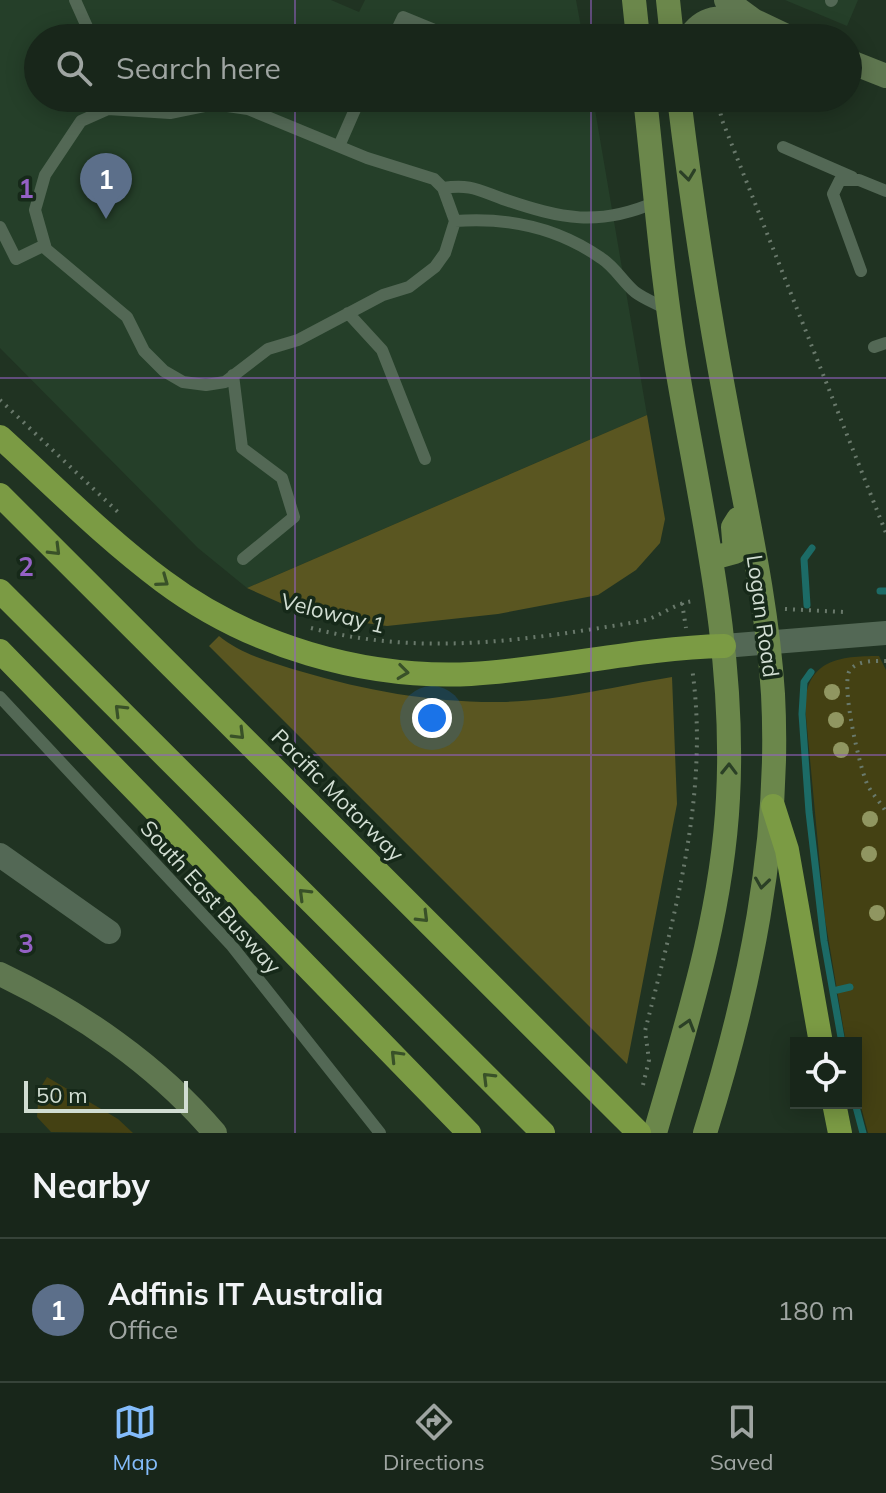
<!DOCTYPE html>
<html lang="en">
<head>
<meta charset="utf-8">
<style>
  body { margin:0; font-family:Mulish,sans-serif; background:#253227; color:#f1f3f6 }
  .controls { position:absolute; right:24px; bottom:24px; display:grid; overflow:hidden; border-radius:0px; box-shadow:0 4px 20px #0003 }
  .controls button { width:72px; height:72px; display:grid; place-items:center; padding:0; border:0; border-bottom:2px solid #364339; background:#18261a; color:#f1f3f6; font:40px sans-serif }
  .scale { position:absolute; left:24px; bottom:20px; width:164px; box-sizing:border-box; padding-left:8px; border:4px solid #d1ddd2; border-top:0; font-size:22px; line-height:28px; white-space:nowrap; color:#d1ddd2; -webkit-text-stroke:6px #162919; paint-order:stroke }
  .you { position:absolute; left:432px; top:718px; width:28px; height:28px; margin:-20px; border:6px solid #fff; border-radius:50%; background:#1a73e8; box-shadow:0 0 0 12px #1a73e833 }
  .badge { display:grid; place-items:center; width:52px; height:52px; border-radius:50%; background:#84bcfb; color:#fff; font-size:26px; font-weight:700 }
  .pin { position:absolute; translate:-50% -66px; filter:drop-shadow(0 2px 4px #0008) }
  .pin::after { content:''; position:absolute; top:42px; width:28px; height:24px; background:inherit; clip-path:polygon(0 0,100% 0,50% 100%) }
  .list { margin:0; padding:0; list-style:none }
  h2 { display:flex; justify-content:space-between; align-items:center; height:104px; margin:0; padding:0 32px; font-size:34px }
  h2 small { font-size:26px; font-weight:400; color:#9fa5a2 }
  .list li { display:grid; grid-template-columns:52px 1fr auto; gap:24px; align-items:center; box-sizing:border-box; height:144px; padding:0 32px; border-top:2px solid #364339 }
  .list b { display:block; font-size:30px; white-space:nowrap }
  .list p { margin:0; font-size:26px; white-space:nowrap; color:#9fa5a2 }
  .list em { font-size:26px; font-style:normal; color:#9fa5a2 }
  .icon { flex:none; width:44px; height:44px; fill:none; stroke:currentColor; stroke-width:2; stroke-linecap:round; stroke-linejoin:round }
  .map { position:relative; flex:none; width:886px; height:1133px; overflow:hidden }
  .search { position:absolute; background:#18261a; box-shadow:0 4px 20px #0003; left:24px; right:24px; top:24px; height:88px; display:flex; align-items:center; gap:20px; box-sizing:border-box; padding:0 28px; border-radius:44px; color:#9fa5a2; font-size:30px }
  .sheet { height:248px; background:#18261a }
  nav { display:flex; justify-content:space-around; align-items:center; box-sizing:border-box; height:112px; border-top:2px solid #364339; background:#18261a; font-size:22px; color:#9fa5a2 }
  nav a { display:grid; justify-items:center; gap:4px }
  nav .on { color:#84bcfb }
  .map>svg:first-child { display:block }
  .built { fill:#253f29 }
  .green { fill:#444113 }
  .forest { fill:#5a5621 }
  .lines { fill:none; stroke-linecap:round; stroke-linejoin:round }
  .stream { stroke:#1c6b66; stroke-width:7 }
  .path { stroke:#69796b; stroke-width:4; stroke-dasharray:2 6; stroke-linecap:butt }
  .lane { stroke:#536855; stroke-width:12 }
  .street { stroke:#536855; stroke-width:24 }
  .secondary { stroke:#5f7750; stroke-width:24 }
  .primary { stroke:#6b874b; stroke-width:24 }
  .highway { stroke:#7b9b44; stroke-width:24 }
  .tree { fill:#909661 }
  .oneway { stroke:#2b4026 }
  .oneway2 { stroke:#395128 }
  .grid { fill:none; stroke:#9561c5; stroke-width:2; stroke-opacity:0.55 }
  .labels { text-anchor:middle; dominant-baseline:central; stroke-width:7; stroke-linejoin:round; paint-order:stroke }
  .street-label { font-size:22px; fill:#d1ddd2; stroke:#162919 }
  .grid-label { font-size:26px; text-anchor:middle; font-weight:bold; fill:#9561c5; stroke:#162919; stroke-width:7; stroke-linejoin:round; paint-order:stroke }
</style>
</head>
<body>
<div class="map">
<svg width="886" height="1133" viewBox="0 0 886 1133">
  <rect width="100%" height="100%" fill="#203322"/>
  <path class="built" d="M0 0H331L359 12 365 0H576L583 38H38V98H593L647 415 247 588 198 548 0 348Z
    M785 0H858L847 26Z"/>
  <path class="green" d="M879 656 886 670V1133H868L856 1088V1043H846L825 919 805 706C807 660 839 656 879 656Z
    M47 1077 118 1119 133 1133 51 1132 37 1117 39 1090Z"/>
  <path class="forest" d="M647 415 665 519 660 543 636 570 598 595 498 614 387 626 336 619 285 605 247 588Z
    M219 636C242 655 274 663 303 672 367 691 435 703 502 702 558 701 617 686 672 677L677 804 627 1064 209 646Z"/>
  <g class="lines">
    <path class="stream" d="M880 591H886
      M807 605 804 559 812 548
      M811 672 804 682 802 714 809 812 824 941 842 1043
      M833 991 850 987
      M855 1103 863 1133"/>
    <path class="path" d="M717 98 722 120 886 533
      M0 400 120 514
      M682 603 686 628
      M785 609 844 612
      M311 628C422 657 526 640 637 622 658 619 673 603 694 601
      M886 661C875 661 858 660 850 670 840 683 860 770 868 786 873 795 881 803 886 812
      M643 1085 649 1060 645 1031C675 913 710 792 692 668"/>
    <path class="lane" d="M75 0 92 38
      M831 1 832 0
      M393 38 403 17 442 33
      M214 104 248 109 367 158 434 179 443 188 455 221 445 253 435 267 409 287 383 295 298 340 268 349 225 382 206 385 183 382 164 371 144 351 127 317 46 249 35 210 45 175 81 121 108 109 170 113Z
      M339 146 360 98
      M783 147 852 177
      M443 188C470 184 478 190 503 199 562 219 598 227 656 202
      M455 221C507 217 558 228 601 258 615 267 623 282 635 292 644 299 658 304 668 310
      M0 227 16 259 45 245
      M861 271 833 194 840 180H859L886 191
      M348 313 382 350 425 459
      M874 347 886 343
      M233 375 242 448 282 478 294 517 243 559
      M0 697 232 946 380 1133"/>
    <path class="street" d="M724 646 886 633
      M0 855 109 932"/>
    <path class="secondary" d="M726 0 753 20 791 38
      M689 38C705 12 726 18 753 20
      M848 61 886 76
      M0 974C80 1012 158 1066 215 1133"/>
    <path class="primary" d="M634 0 638 38
      M668 0 672 38
      M645 98C655 188 662 278 677 368 701 511 736 651 728 798 722 915 687 1022 655 1133
      M679 98C692 204 708 309 728 414 745 507 767 599 773 694 781 842 749 993 705 1133
      M713 558 735 552 733 527 738 519"/>
    <path class="highway" d="M0 437C53 485 105 538 163 581 250 646 363 679 471 674 556 669 639 648 724 646
      M0 495 639 1133
      M0 591 543 1133
      M0 651 469 1133
      M773 806 787 850 821 1043
      M834 1103 840 1133"/>
  </g>
  <g class="tree">
    <circle cx="832" cy="692" r="8"/>
    <circle cx="836" cy="720" r="8"/>
    <circle cx="841" cy="750" r="8"/>
    <circle cx="870" cy="819" r="8"/>
    <circle cx="869" cy="854" r="8"/>
    <circle cx="877" cy="913" r="8"/>
  </g>
  <defs><path id="oneway-chevron" d="M-2-3.5L2.5 0L-2 3.5" fill="none" stroke-width="1.6" stroke-linecap="round" stroke-linejoin="round" transform="scale(2)"/></defs>
  <g class="oneway">
    <use href="#oneway-chevron" transform="translate(688 175) rotate(83)"/>
    <use href="#oneway-chevron" transform="translate(729 769) rotate(-89)"/>
    <use href="#oneway-chevron" transform="translate(762 883) rotate(98)"/>
    <use href="#oneway-chevron" transform="translate(688 1025) rotate(-73)"/>
  </g>
  <g class="oneway2">
    <use href="#oneway-chevron" transform="translate(55 550) rotate(45)"/>
    <use href="#oneway-chevron" transform="translate(163 581) rotate(36)"/>
    <use href="#oneway-chevron" transform="translate(403 672) rotate(7)"/>
    <use href="#oneway-chevron" transform="translate(120 710) rotate(-135)"/>
    <use href="#oneway-chevron" transform="translate(239 734) rotate(45)"/>
    <use href="#oneway-chevron" transform="translate(304 894) rotate(-135)"/>
    <use href="#oneway-chevron" transform="translate(423 917) rotate(45)"/>
    <use href="#oneway-chevron" transform="translate(396 1056) rotate(-134)"/>
    <use href="#oneway-chevron" transform="translate(488 1078) rotate(-135)"/>
  </g>
  <path class="grid" d="M295 0V38M591 0V38M295 98V1133M591 98V1133M0 378H886M0 755H886"/>
  <g class="labels">
    <g class="street-label">
      <text transform="translate(333 613) rotate(14)">Veloway 1</text>
      <text transform="translate(763 616) rotate(82)">Logan Road</text>
      <text transform="translate(338 795) rotate(45)">Pacific Motorway</text>
      <text transform="translate(211 897) rotate(48)">South East Busway</text>
    </g>
  </g>
  <g class="grid-label">
    <text x="26" y="198">1</text>
    <text x="26" y="576">2</text>
    <text x="26" y="953">3</text>
  </g>
</svg>
<div class="controls">
<button><svg class="icon" aria-label="locate" viewBox="0 0 24 24"><circle cx="12" cy="12" r="6"/><path d="M12 2v4M12 18v4M2 12h4M18 12h4"/></svg></button>
</div>
<div class="scale">50 m</div>
<div class="you"></div>
<div class="pin badge" style="left:106px;top:219px;background:#5c6f8a">1</div>
<div class="search"><svg class="icon" aria-label="search" viewBox="0 0 24 24"><circle cx="10" cy="10" r="6"/><path d="M15 15l6 6"/></svg>Search here</div>
</div>
<section class="sheet">
<h2>Nearby<small></small></h2>
<ul class="list">
<li><span class="badge" style="background:#5c6f8a">1</span><div><b>Adfinis IT Australia</b><p>Office</p></div><em>180 m</em></li>
</ul>
</section>
<nav>
<a class="on"><svg class="icon" aria-label="map" viewBox="0 0 24 24"><path d="M3 6l6-2 6 2 6-2v14l-6 2-6-2-6 2zM9 4v14M15 6v14"/></svg>Map</a>
<a><svg class="icon" aria-label="directions" viewBox="0 0 24 24"><path d="M12 3l9 9-9 9-9-9zM9 14v-3h6M13 9l2 2-2 2"/></svg>Directions</a>
<a><svg class="icon" aria-label="saved" viewBox="0 0 24 24"><path d="M7 4h10v16l-5-4-5 4z"/></svg>Saved</a>
</nav>
</body>
</html>
